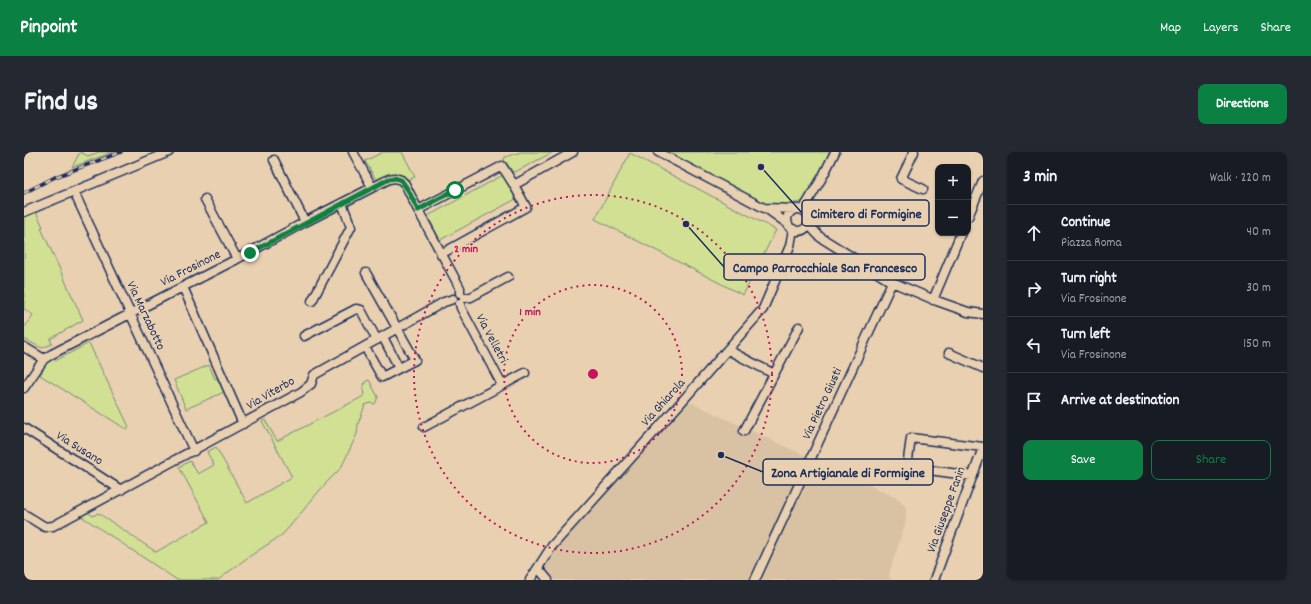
<!DOCTYPE html>
<html lang="en">
<head>
<meta charset="utf-8">
<style>
  body { margin:0; font-family:Dekko,sans-serif; background:#242831; color:#f1f3f6 }
  .controls { position:absolute; right:12px; top:12px; display:grid; overflow:hidden; border-radius:8px; box-shadow:0 1px 3px #0004 }
  .controls button { width:36px; height:36px; display:grid; place-items:center; padding:0; border:0; border-bottom:1px solid #363941; background:#171b24; color:#f1f3f6; font:20px sans-serif }
  .stop { position:absolute; width:12px; height:12px; margin:-9px; border:3px solid #0b8043; border-radius:50%; background:#fff }
  .stop.end { background:#0b8043; border-color:#fff; box-shadow:0 1px 4px #0008 }
  .list { margin:0; padding:0; list-style:none }
  h2 { display:flex; justify-content:space-between; align-items:center; height:52px; margin:0; padding:0 16px; font-size:17px }
  h2 small { font-size:13px; font-weight:400; color:#9ea1a6 }
  .list li { display:grid; grid-template-columns:26px 1fr auto; gap:12px; align-items:center; box-sizing:border-box; height:56px; padding:0 16px; border-top:1px solid #363941 }
  .list b { display:block; font-size:15px; white-space:nowrap }
  .list p { margin:0; font-size:13px; white-space:nowrap; color:#9ea1a6 }
  .list em { font-size:13px; font-style:normal; color:#9ea1a6 }
  .actions { display:flex; gap:8px; padding:12px 16px }
  .actions a { flex:1; padding:9px 0; border:1px solid #0b8043; border-radius:8px; text-align:center; font-size:14px; color:#0b8043 }
  .actions .main { background:#0b8043; color:#fff }
  .icon { flex:none; width:22px; height:22px; fill:none; stroke:currentColor; stroke-width:2; stroke-linecap:round; stroke-linejoin:round }
  .map { position:relative; flex:none; width:959px; height:428px; overflow:hidden; border-radius:8px }
  header { display:flex; align-items:center; gap:24px; box-sizing:border-box; height:56px; padding:0 20px; background:#0b8043; color:#fff }
  header strong { font-size:19px }
  nav { display:flex; gap:22px; margin-inline-start:auto; font-size:14px }
  .intro { display:flex; align-items:center; justify-content:space-between; box-sizing:border-box; height:96px; padding:0 24px }
  h1 { margin:0; font-size:28px }
  .button { padding:10px 18px; border-radius:8px; background:#0b8043; color:#fff; font-size:14px; font-weight:700 }
  main { display:flex; gap:24px; padding:0 24px }
  aside { flex:1; background:#171b24; border-radius:8px; box-shadow:0 1px 3px #0004 }
  .map>svg:first-child { display:block }
  .built { fill:#d9c2a3 }
  .green { fill:#d1e093; stroke:#768878 }
  .lines { fill:none; stroke-linecap:round; stroke-linejoin:round }
  .minor-casing { stroke:#1b2f5e; stroke-width:11 }
  .minor { stroke:#e9d0b1; stroke-width:8 }
  .rail-casing { stroke:#1b2f5e; stroke-width:3.5 }
  .rail { stroke:#e9d0b1; stroke-width:2; stroke-dasharray:6; stroke-linecap:butt }
  .route { stroke:#0b8043; stroke-width:5 }
  .ring { fill:none; stroke:#c2185b; stroke-width:2; stroke-dasharray:2 4 }
  .labels { text-anchor:middle; dominant-baseline:central; stroke-width:4; stroke-linejoin:round; paint-order:stroke }
  .street-label { font-size:13px; fill:#1b2f5e; stroke:#e9d0b1 }
  .centre { fill:#c2185b; stroke:#e9d0b1; stroke-width:2 }
  .ring-label { font-size:12px; text-anchor:middle; font-weight:bold; fill:#c2185b; stroke:#e9d0b1; stroke-width:4; stroke-linejoin:round; paint-order:stroke }
  .leader { fill:none; stroke:#1b2f5e; stroke-width:1.5 }
  .callout-dot { fill:#1b2f5e; stroke:#e9d0b1; stroke-width:1.5 }
  .callout { fill:#e9d0b1; stroke:#1b2f5e; stroke-width:1.5 }
  .callout-label { font-size:14px; text-anchor:middle; font-weight:bold; fill:#1b2f5e }
</style>
</head>
<body>
<header>
<strong>Pinpoint</strong>
<nav><a>Map</a><a>Layers</a><a>Share</a></nav>
</header>
<div class="intro"><h1>Find us</h1><a class="button">Directions</a></div>
<main>
<div class="map">
<svg width="959" height="428" viewBox="0 0 959 428">
  <rect width="100%" height="100%" fill="#e9d0b1"/>
  <filter id="ink" filterUnits="userSpaceOnUse"><feTurbulence type="fractalNoise" baseFrequency=".025" numOctaves="2"/><feDisplacementMap in="SourceGraphic" scale="8" xChannelSelector="R" yChannelSelector="G"/><feConvolveMatrix kernelMatrix="1 2 1 2 8 2 1 2 1" color-interpolation-filters="sRGB"/></filter>
  <g filter="url(#ink)">
    <path class="built" d="M664 251H668L875 347 879 351 882 356V369L866 419 865 424 867 428H506L653 259 660 252Z"/>
    <path class="green" d="M56 0 64 4 75 0H89L48 15Z
      M359 0H378L391 25 383 28 380 24 373 23 356 29 351 26 341 9Z
      M497 0H529L493 19 489 20 480 8 481 5Z
      M643 0H806L783 47C779 50 775 50 771 51 762 55 761 56 751 57Z
      M606 1 752 78 719 143 571 67Z
      M479 23 492 47 416 88 404 64Z
      M12 60 19 75 17 76 59 168 26 187 28 192 18 196 0 187V176L9 163 0 157V69L3 64Z
      M65 191 105 275 102 277 16 223 20 217 16 214 28 203 31 209Z
      M185 213 191 227 193 226 200 240 162 257 150 228Z
      M345 228 354 245 351 252 347 251 341 253 334 272 333 282 317 316 301 332 266 374 258 383 223 406 194 428H153L54 362 61 358 69 364 74 361 132 400 185 370 155 315 166 309 174 322 190 313 183 300 192 295 223 351 268 325 238 269 241 268 253 289 340 244 339 237 341 230Z"/>
    <g class="lines">
      <defs>
        <path id="minor" d="M329 0 348 35
          M634 0 740 56 771 57
          M890 0 877 27 899 37
          M250 8 281 70
          M490 33 549 0
          M50 40 170 299
          M181 47 213 107
          M743 57 764 72
          M763 68a11 11 0 1 1 22 0a11 11 0 1 1-22 0Z
          M394 58 478 14 490 33 502 55 417 102
          M779 58 799 24 811 0
          M0 60 145 0
          M944 65 959 29
          M784 72 796 85 868 130 913 149 944 160 959 162
          M159 135 219 272
          M440 146 447 145 484 125
          M909 148 937 81
          M288 149 327 75 318 51
          M436 152 437 156 478 233
          M280 184 332 157 337 158 353 188
          M359 185 375 216
          M0 195 20 207
          M341 195 358 225 391 208 342 121
          M704 198 750 222
          M925 201 959 216
          M0 236 20 207 28 202 213 107 281 70 365 27 371 26 377 28 381 32 394 58 436 136V141
          M400 275 501 221
          M0 276 97 338
          M720 279 775 175
          M949 324 883 315 887 286 959 295
          M0 362 21 375 29 374 277 240 287 232 290 223 420 150 429 147
          M514 416 524 428
          M506 428 528 394 661 246 739 157 766 94 769 77
          M731 428 868 130
          M910 428 959 296"/>
      </defs>
      <use href="#minor" class="minor-casing"/>
      <use href="#minor" class="minor"/>
      <defs>
        <path id="rail" d="M0 41 31 25 97 0"/>
      </defs>
      <use href="#rail" class="rail-casing"/>
      <use href="#rail" class="rail"/>
    </g>
  </g>
  <g class="lines" filter="url(#ink)">
    <path class="route" d="M226 101 365 27 371 26 377 28 384 38 394 58 431 38"/>
  </g>
  <g class="ring">
    <circle cx="569" cy="222" r="89"/>
    <circle cx="569" cy="222" r="179"/>
  </g>
  <g class="labels">
    <g class="street-label">
      <text transform="translate(167 117) rotate(-27)">Via Frosinone</text>
      <text transform="translate(121 164) rotate(65)">Via Marzabotto</text>
      <text transform="translate(467 187) rotate(62)">Via Velletri</text>
      <text transform="translate(247 242) rotate(-30)">Via Viterbo</text>
      <text transform="translate(640 251) rotate(-48)">Via Ghiarola</text>
      <text transform="translate(799 252) rotate(-65)">Via Pietro Giusti</text>
      <text transform="translate(55 297) rotate(32)">Via Susano</text>
      <text transform="translate(923 358) rotate(-70)">Via Giuseppe Fanin</text>
    </g>
  </g>
  <circle cx="569" cy="222" r="6" class="centre"/>
  <g class="ring-label">
    <text x="442" y="100">2 min</text>
    <text x="506" y="163">1 min</text>
  </g>
  <path class="leader" d="M737 15L778 61M662 72L700 115M697 303L739 320"/>
  <g class="callout-dot">
    <circle cx="737" cy="15" r="4"/>
    <circle cx="662" cy="72" r="4"/>
    <circle cx="697" cy="303" r="4"/>
  </g>
  <g class="callout">
    <rect x="778" y="48" width="127" height="26" rx="4"/>
    <rect x="700" y="102" width="201" height="26" rx="4"/>
    <rect x="739" y="307" width="170" height="26" rx="4"/>
  </g>
  <g class="callout-label">
    <text x="842" y="66">Cimitero di Formigine</text>
    <text x="801" y="120">Campo Parrocchiale San Francesco</text>
    <text x="824" y="325">Zona Artigianale di Formigine</text>
  </g>
</svg>
<div class="controls">
<button>+</button>
<button>−</button>
</div>
<div class="stop" style="left:431px;top:38px"></div>
<div class="stop end" style="left:226px;top:101px"></div>
</div>
<aside>
<h2>3 min<small>Walk · 220 m</small></h2>
<ul class="list">
<li><svg class="icon" aria-label="ahead" viewBox="0 0 24 24"><path d="M12 20V5M6 11l6-6 6 6"/></svg><div><b>Continue</b><p>Piazza Roma</p></div><em>40 m</em></li>
<li><svg class="icon" aria-label="right" viewBox="0 0 24 24"><path d="M7 20v-9h11M14 6l5 5-5 5"/></svg><div><b>Turn right</b><p>Via Frosinone</p></div><em>30 m</em></li>
<li><svg class="icon" aria-label="left" viewBox="0 0 24 24"><path d="M17 20v-9H6M10 6l-5 5 5 5"/></svg><div><b>Turn left</b><p>Via Frosinone</p></div><em>150 m</em></li>
<li><svg class="icon" aria-label="arrive" viewBox="0 0 24 24"><path d="M6 21V4h12l-3 4 3 4H6"/></svg><div><b>Arrive at destination</b></div></li>
</ul>
<div class="actions"><a class="main">Save</a><a>Share</a></div>
</aside>
</main>
</body>
</html>
